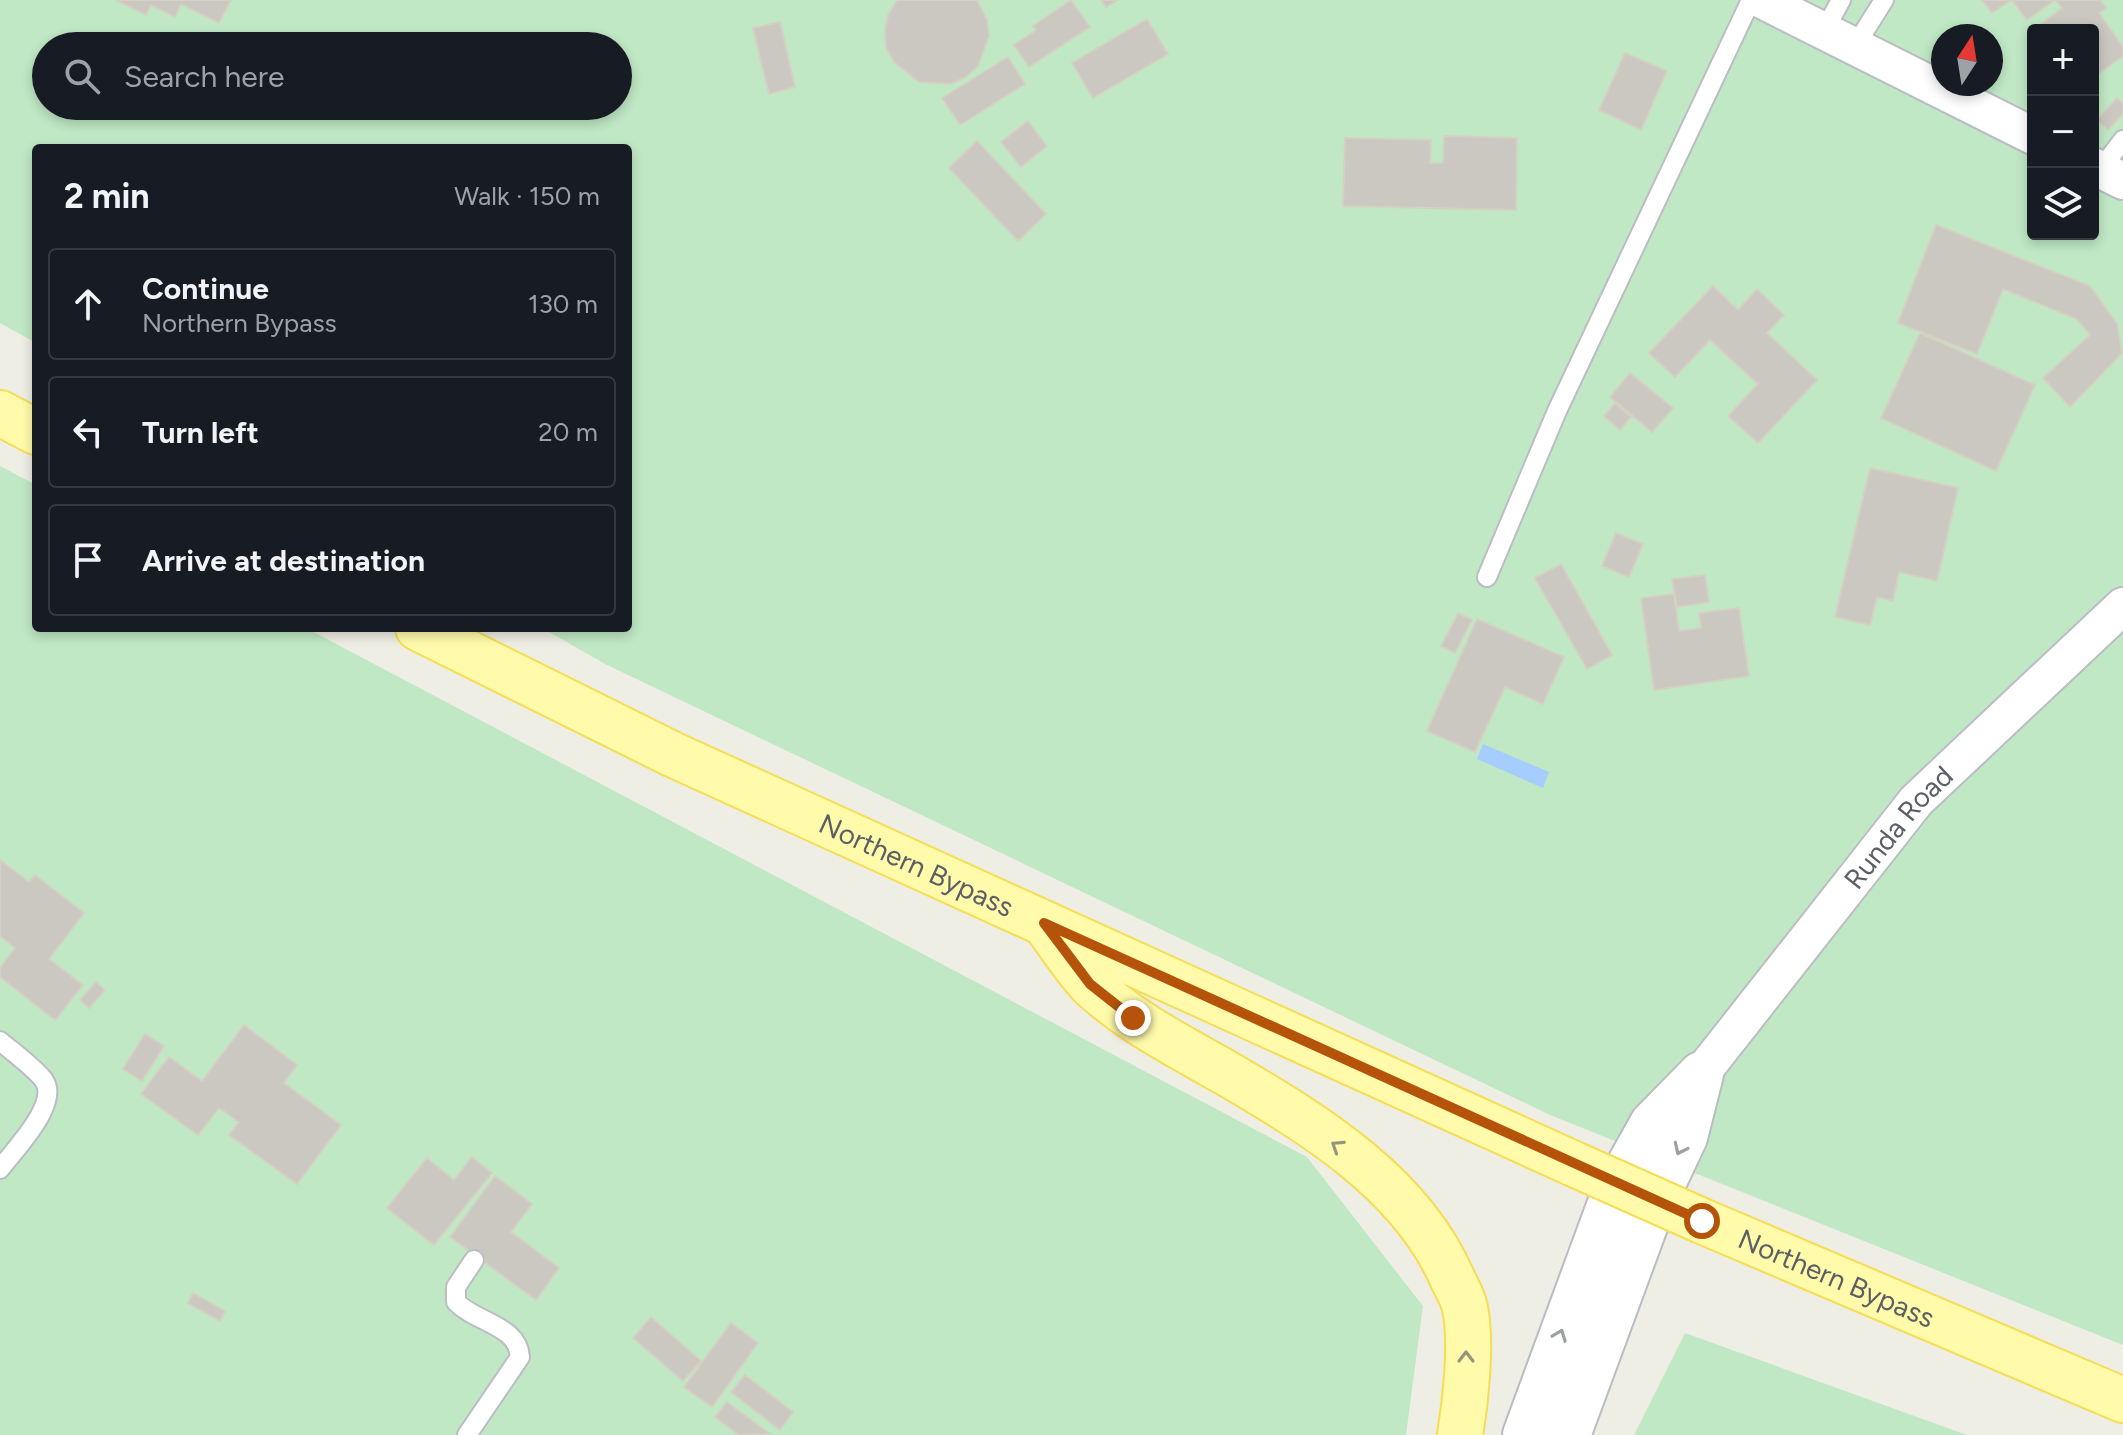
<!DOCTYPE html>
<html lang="en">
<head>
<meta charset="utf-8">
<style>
  body { margin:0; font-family:Figtree,sans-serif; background:#20242c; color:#f1f3f6 }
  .controls { position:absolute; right:24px; top:24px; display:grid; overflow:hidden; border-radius:8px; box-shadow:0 4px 12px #0003 }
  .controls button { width:72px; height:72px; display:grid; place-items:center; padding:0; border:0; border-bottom:2px solid #363941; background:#171b24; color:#f1f3f6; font:40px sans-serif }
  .compass { position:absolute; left:1931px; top:24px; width:72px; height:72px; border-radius:50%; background:#171b24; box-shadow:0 4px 12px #0003; rotate:12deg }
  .stop { position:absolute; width:24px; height:24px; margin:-18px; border:6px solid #b45309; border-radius:50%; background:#fff }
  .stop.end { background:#b45309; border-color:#fff; box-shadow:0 2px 8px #0008 }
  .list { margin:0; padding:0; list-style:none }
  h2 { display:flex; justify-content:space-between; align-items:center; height:104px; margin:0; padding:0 32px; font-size:34px }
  h2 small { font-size:26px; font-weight:400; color:#9ea1a6 }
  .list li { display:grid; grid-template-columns:52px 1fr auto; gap:24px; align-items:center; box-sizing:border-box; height:112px; margin:0 16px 16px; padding:0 16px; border:2px solid #363941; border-radius:8px }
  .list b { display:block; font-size:30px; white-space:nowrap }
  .list p { margin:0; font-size:26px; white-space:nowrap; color:#9ea1a6 }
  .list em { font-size:26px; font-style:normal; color:#9ea1a6 }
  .icon { flex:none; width:44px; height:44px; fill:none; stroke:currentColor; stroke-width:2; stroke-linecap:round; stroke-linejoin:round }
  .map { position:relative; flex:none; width:2123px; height:1435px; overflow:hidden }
  .search { position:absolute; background:#171b24; box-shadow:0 4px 12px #0003; left:32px; top:32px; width:600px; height:88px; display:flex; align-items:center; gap:20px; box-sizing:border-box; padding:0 28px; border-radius:44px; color:#9ea1a6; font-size:30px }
  .panel { position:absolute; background:#171b24; box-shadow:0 4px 12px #0003; left:32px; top:144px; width:600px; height:488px; border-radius:8px }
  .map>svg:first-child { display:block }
  .green { fill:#c0e8c5; fill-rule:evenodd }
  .water { fill:#a5cdff }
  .building { fill:#cac8c1; stroke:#d4d1c2; stroke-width:2 }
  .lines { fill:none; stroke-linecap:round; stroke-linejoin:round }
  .lane-casing { stroke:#bcbdc4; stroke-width:22 }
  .street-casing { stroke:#bcbdc4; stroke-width:40 }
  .secondary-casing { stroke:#babcc3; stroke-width:48 }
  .primary-casing { stroke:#f7dd56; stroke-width:48 }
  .lane { stroke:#fff; stroke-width:18 }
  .street { stroke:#fff; stroke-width:36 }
  .secondary { stroke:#fff; stroke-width:44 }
  .primary { stroke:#fffbaa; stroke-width:44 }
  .primary-bridge-casing { stroke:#f7dd56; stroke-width:48; stroke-linecap:butt }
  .primary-bridge { stroke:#fffbaa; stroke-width:44 }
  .oneway { stroke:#95967e }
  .oneway2 { stroke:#9d9fa3 }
  .route { stroke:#b45309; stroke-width:10 }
  .labels { text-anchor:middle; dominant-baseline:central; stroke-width:6; stroke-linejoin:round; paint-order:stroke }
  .street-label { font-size:28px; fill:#5c5f66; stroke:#fff }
</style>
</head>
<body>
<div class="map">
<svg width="2123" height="1435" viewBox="0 0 2123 1435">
  <rect width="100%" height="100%" fill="#efeee4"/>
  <path class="green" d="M0 0H2123V1345L1550 1115 605 664 542 628H628V148H36V343L0 323ZM2033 30H2093V234H2033ZM1943 36H1991V84H1943ZM46 46H618V106H46Z
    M0 466 36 485V628H306L1307 1157 1423 1306 1406 1435H0Z
    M1685 1333 1967 1435H1634Z"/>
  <path class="water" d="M1483 744 1549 772 1543 788 1477 759Z"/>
  <path class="building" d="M116 0H231L219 23 181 4 175 17 151 5 146 15Z
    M977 0 987 20 989 36 978 66 966 77 951 84 919 82 894 62 886 47 885 31 888 15 897 0Z
    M1071 0 1090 27 1029 67 1014 45 1036 30 1033 26Z
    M1101 0H1118L1106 7Z
    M1982 0H2011L1992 13Z
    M2012 0H2055L2027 20Z
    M2056 0H2100L2106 8 2099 13 2123 47V56L2093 78V30H2045L2041 24 2062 8Z
    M1147 19 1168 54 1093 98 1072 63Z
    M780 22 795 87 769 94 753 28Z
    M1625 53 1667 71 1641 130 1599 110Z
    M1008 57 1025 84 960 125 942 98Z
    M2117 98 2123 103V114L2108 130 2097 120Z
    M1028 121 1047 146 1021 167 1001 142Z
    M1444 136 1517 138 1516 210 1343 206 1345 138 1431 140 1430 163H1443Z
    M977 141 1046 214 1018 241 949 168Z
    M1936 225 2090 286 2117 324 2122 353 2070 407 2043 378 2090 335 2077 319 2003 289 1977 354 1898 323Z
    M1713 286 1738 310 1757 289 1784 315 1767 333 1817 380 1758 443 1728 416 1758 384 1710 340 1675 377 1649 353Z
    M1920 333 2035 385 1996 471 1881 418Z
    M1630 373 1673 408 1652 432 1610 397Z
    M1615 403 1631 417 1620 430 1604 416Z
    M1870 468 1958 488 1937 581 1899 572 1893 601 1877 597 1870 625 1835 617Z
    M1616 533 1643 544 1629 577 1602 566Z
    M1561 564 1612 655 1587 669 1535 578Z
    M1705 575 1709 602 1677 607 1672 579Z
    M1674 594 1679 631 1701 628 1699 613 1739 608 1749 676 1654 690 1641 598Z
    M1458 613 1472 620 1455 653 1441 646Z
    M1477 619 1564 657 1543 704 1505 687 1475 752 1427 731Z
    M0 860 29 882 35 875 84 913 49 959 83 985 55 1020 0 977V968L15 948 0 936Z
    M96 982 105 990 89 1008 80 1000Z
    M244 1025 297 1065 284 1083 341 1125 297 1184 229 1135 239 1122 219 1108 198 1135 141 1094 169 1057 202 1081Z
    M145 1034 164 1046 142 1081 123 1069Z
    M472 1157 492 1173 434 1245 387 1208 427 1158 454 1180Z
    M495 1176 532 1204 511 1232 559 1268 536 1300 450 1237Z
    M193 1293 225 1311 220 1321 188 1303Z
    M651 1317 701 1361 683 1381 633 1338Z
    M731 1323 758 1343 712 1407 684 1387Z
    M745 1375 793 1412 780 1430 731 1392Z
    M727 1402 770 1434 739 1435 715 1417Z"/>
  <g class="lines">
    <defs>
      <path id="lane" d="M1824 31 1841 0
        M1855 46 1884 0
        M2100 170 2123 140
        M1487 577 1557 411 1751 0
        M0 1041C14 1053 31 1065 43 1079 62 1102 14 1150 0 1169
        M467 1435 520 1357C518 1325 476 1323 456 1302V1287L474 1260"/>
      <g id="street">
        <path d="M1762 0 2033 136"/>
        <path d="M2093 166 2123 181"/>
        <path id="s1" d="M1701 1074 1916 801 2123 606"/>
      </g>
      <path id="secondary" d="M1525 1435 1615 1190 1652 1124 1701 1074
        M1568 1435 1652 1207 1685 1137 1701 1074"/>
      <g id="primary">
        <path d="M0 413 36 432"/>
        <path id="s2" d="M418 628 674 755 1574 1164"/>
        <path d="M1047 927C1061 946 1075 968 1091 985 1132 1023 1181 1047 1228 1074 1315 1125 1412 1184 1453 1280 1457 1288 1463 1298 1465 1308 1472 1342 1466 1400 1460 1435"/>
        <path id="s3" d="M1702 1221 2123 1400"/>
      </g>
    </defs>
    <use href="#lane" class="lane-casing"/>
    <use href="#street" class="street-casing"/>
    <use href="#secondary" class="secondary-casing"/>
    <use href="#primary" class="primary-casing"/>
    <use href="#lane" class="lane"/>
    <use href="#street" class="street"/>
    <use href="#secondary" class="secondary"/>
    <use href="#primary" class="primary"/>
    <defs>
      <path id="primary-bridge" d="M1574 1164 1702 1221"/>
    </defs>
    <use href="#primary-bridge" class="primary-bridge-casing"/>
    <use href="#primary-bridge" class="primary-bridge"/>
  </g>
  <defs><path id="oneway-chevron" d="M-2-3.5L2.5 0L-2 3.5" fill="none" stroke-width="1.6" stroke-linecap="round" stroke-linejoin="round" transform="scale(2)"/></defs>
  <g class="oneway">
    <use href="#oneway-chevron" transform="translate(1337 1146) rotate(-147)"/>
    <use href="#oneway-chevron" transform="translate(1466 1357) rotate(-90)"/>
  </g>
  <g class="oneway2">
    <use href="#oneway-chevron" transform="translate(1680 1149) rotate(115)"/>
    <use href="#oneway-chevron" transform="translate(1560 1335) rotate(-69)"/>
  </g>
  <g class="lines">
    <path class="route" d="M1133 1018 1090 984 1044 923 1702 1221"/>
  </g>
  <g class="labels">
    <g class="street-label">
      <text stroke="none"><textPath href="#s1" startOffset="316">Runda Road</textPath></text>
      <text stroke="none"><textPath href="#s2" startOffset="552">Northern Bypass</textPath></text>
      <text stroke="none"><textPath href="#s3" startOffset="146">Northern Bypass</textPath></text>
    </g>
  </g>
</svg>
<div class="controls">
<button>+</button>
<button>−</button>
<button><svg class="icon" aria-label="layers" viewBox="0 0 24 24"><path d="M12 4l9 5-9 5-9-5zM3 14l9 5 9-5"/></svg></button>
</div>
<svg class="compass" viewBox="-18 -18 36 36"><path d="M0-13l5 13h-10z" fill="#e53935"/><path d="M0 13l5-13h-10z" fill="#9ea1a6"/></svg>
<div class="stop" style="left:1702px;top:1221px"></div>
<div class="stop end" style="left:1133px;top:1018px"></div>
<div class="search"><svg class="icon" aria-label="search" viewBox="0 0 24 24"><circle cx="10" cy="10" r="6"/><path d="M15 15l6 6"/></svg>Search here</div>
<section class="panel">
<h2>2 min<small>Walk · 150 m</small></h2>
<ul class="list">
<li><svg class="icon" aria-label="ahead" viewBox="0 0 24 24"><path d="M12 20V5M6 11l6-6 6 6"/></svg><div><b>Continue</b><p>Northern Bypass</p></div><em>130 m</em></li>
<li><svg class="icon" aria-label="left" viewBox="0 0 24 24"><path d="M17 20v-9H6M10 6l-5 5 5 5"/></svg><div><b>Turn left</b></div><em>20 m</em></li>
<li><svg class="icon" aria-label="arrive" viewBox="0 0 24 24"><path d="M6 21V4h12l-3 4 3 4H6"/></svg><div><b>Arrive at destination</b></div></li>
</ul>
</section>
</div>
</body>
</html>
